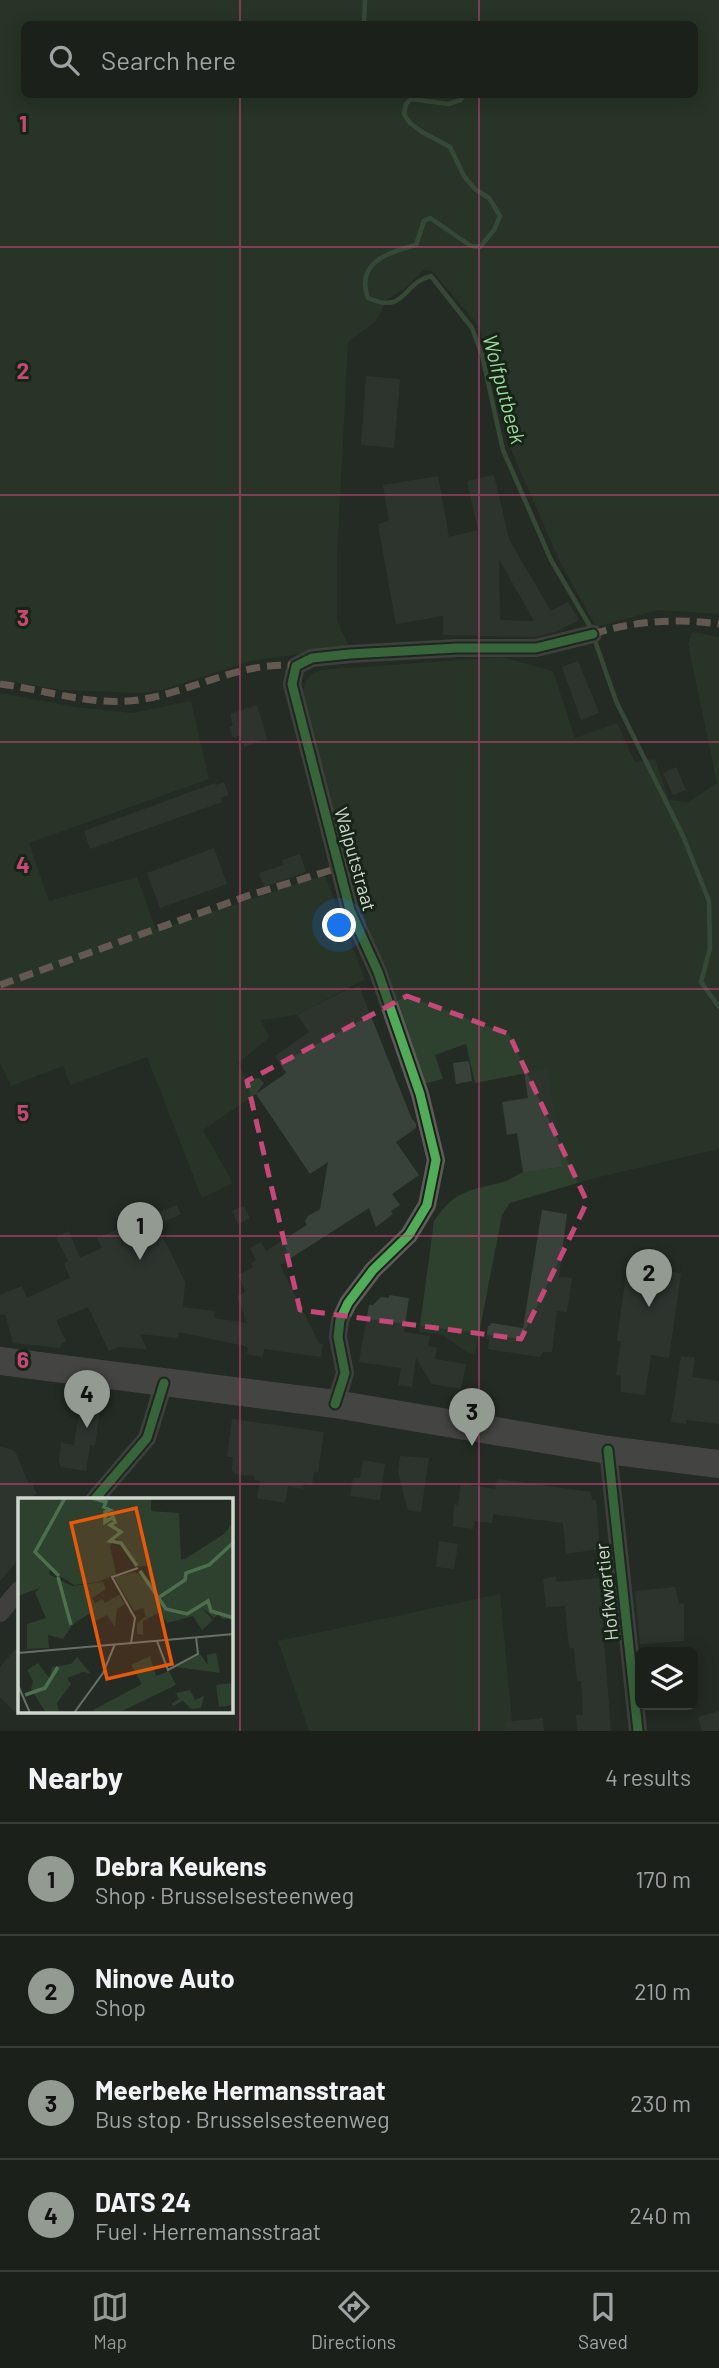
<!DOCTYPE html>
<html lang="en">
<head>
<meta charset="utf-8">
<style>
  body { margin:0; font-family:Barlow,sans-serif; background:#282d28; color:#f1f3f6 }
  .controls { position:absolute; right:21px; bottom:21px; display:grid; overflow:hidden; border-radius:10px; box-shadow:0 4px 18px #0003 }
  .controls button { width:63px; height:63px; display:grid; place-items:center; padding:0; border:0; border-bottom:2px solid #393e3a; background:#1b201b; color:#f1f3f6; font:35px sans-serif }
  .you { position:absolute; left:340px; top:926px; width:24px; height:24px; margin:-18px; border:5px solid #fff; border-radius:50%; background:#1a73e8; box-shadow:0 0 0 10px #1a73e833 }
  .badge { display:grid; place-items:center; width:46px; height:46px; border-radius:50%; background:#929a92; color:#111; font-size:23px; font-weight:700 }
  .pin { position:absolute; translate:-50% -58px; filter:drop-shadow(0 2px 4px #0008) }
  .pin::after { content:''; position:absolute; top:37px; width:24px; height:21px; background:inherit; clip-path:polygon(0 0,100% 0,50% 100%) }
  .list { margin:0; padding:0; list-style:none }
  h2 { display:flex; justify-content:space-between; align-items:center; height:91px; margin:0; padding:0 28px; font-size:30px }
  h2 small { font-size:23px; font-weight:400; color:#a0a3a3 }
  .list li { display:grid; grid-template-columns:46px 1fr auto; gap:21px; align-items:center; box-sizing:border-box; height:112px; padding:0 28px; border-top:2px solid #393e3a }
  .list b { display:block; font-size:26px; white-space:nowrap }
  .list p { margin:0; font-size:23px; white-space:nowrap; color:#a0a3a3 }
  .list em { font-size:23px; font-style:normal; color:#a0a3a3 }
  .icon { flex:none; width:38px; height:38px; fill:none; stroke:currentColor; stroke-width:2; stroke-linecap:round; stroke-linejoin:round }
  .map { position:relative; flex:none; width:719px; height:1731px; overflow:hidden }
  .search { position:absolute; background:#1b201b; box-shadow:0 4px 18px #0003; left:21px; right:21px; top:21px; height:77px; display:flex; align-items:center; gap:18px; box-sizing:border-box; padding:0 24px; border-radius:10px; color:#a0a3a3; font-size:26px }
  .sheet { height:539px; background:#1b201b }
  nav { display:flex; justify-content:space-around; align-items:center; box-sizing:border-box; height:98px; border-top:2px solid #393e3a; background:#1b201b; font-size:19px; color:#a0a3a3 }
  nav a { display:grid; justify-items:center; gap:4px }
  nav .on { color:#929a92 }
  .map>svg:first-child { display:block }
  .green { fill:#2e402e; fill-rule:evenodd }
  .lines { fill:none; stroke-linecap:round; stroke-linejoin:round }
  .stream { stroke:#4c6f4e; stroke-width:4.5 }
  .building { fill:#39423a; fill-rule:evenodd }
  .street { stroke:#605b5b; stroke-width:18 }
  .primary { stroke:#6c6466; stroke-width:28 }
  .quiet { stroke:#af9288; stroke-width:7; stroke-dasharray:14 7; stroke-linecap:butt }
  .cycleway-casing { stroke:#172517; stroke-width:13 }
  .cycleway { stroke:#51ab58; stroke-width:9 }
  .marked { fill:none; stroke:#c54878; stroke-width:5; stroke-dasharray:14 9; stroke-linejoin:round }
  .grid { fill:none; stroke:#c54878; stroke-width:2; stroke-opacity:0.55 }
  .labels { text-anchor:middle; dominant-baseline:central; stroke-width:6; stroke-linejoin:round; paint-order:stroke }
  .street-label { font-size:19px; fill:#ced7ce; stroke:#172517 }
  .water-label { font-size:21px; font-style:italic; fill:#9cd79e; stroke:#172517 }
  .inset-river { fill:none; stroke:#4c6f4e; stroke-width:3.5 }
  .inset-road { fill:none; stroke:#686f68; stroke-width:2 }
  .view { fill:#e8590c; fill-opacity:0.15; stroke:#e8590c; stroke-width:3.5 }
  .inset-edge { fill:none; stroke:#ced7ce; stroke-width:3.5 }
  .grid-label { font-size:23px; text-anchor:middle; font-weight:bold; fill:#c54878; stroke:#172517; stroke-width:6; stroke-linejoin:round; paint-order:stroke }
</style>
</head>
<body>
<div class="map">
<svg width="719" height="1731" viewBox="0 0 719 1731">
  <rect width="100%" height="100%" fill="#242a24"/>
  <path class="green" d="M0 0H719V614L658 610 596 627 558 558 509 445 488 354 478 325 432 271 423 270 404 289 388 299 375 322 348 342 337 557V620L349 647 250 661 162 690 139 693 63 690 0 680ZM24 24H694V94H24Z
    M692 632 719 637V1149L591 1179 510 1203 502 1215 475 1355 468 1353 442 1335 419 1332 434 1221C456 1189 469 1191 503 1182 510 1180 516 1175 523 1172 535 1169 549 1169 561 1167L548 1069 475 1083 466 1044 435 1055 443 1079 423 1084 400 1012 344 863 303 693C305 679 308 675 321 670L502 657 553 671 575 738 617 723 635 762 655 759 669 800 688 802 717 783 688 644Z
    M0 693 75 707 132 713 191 701 209 779 29 843 49 901 137 877 156 930 325 875 365 979 297 1015 260 1020 270 1037 238 1063 246 1079 259 1078 264 1083 256 1094 203 1130 233 1183 202 1198 147 1057 70 1085 63 1066 11 1086 0 1063Z
    M500 1594 513 1731H309L278 1641Z"/>
  <g class="lines">
    <path class="stream" d="M364 24 365 0
      M463 94 461 100 448 104 411 99 406 104 404 114 410 123 422 132 450 147 464 176 475 189 489 198 500 216 494 230 480 247 471 246 430 218 424 221 416 245C388 252 355 263 368 298 406 315 402 283 431 276L472 328 482 355 503 450 551 560 591 628
      M594 638 616 701 683 836 709 901 710 948 701 982 719 1007"/>
  </g>
  <path class="building" d="M366 376 400 379 394 448 361 445Z
    M494 475 509 539 532 579 551 611 568 602 579 620 555 632 535 637 443 635V616L396 624 378 524 389 521 383 485 438 476 449 537 478 530 467 481ZM499 559 534 621 500 620Z
    M578 661 599 713 581 720 562 667Z
    M257 705 267 739 244 747 240 736 233 738 229 727 233 726 230 714Z
    M676 767 686 790 673 795 663 773Z
    M224 782 229 795 220 798 222 802 90 849 84 831 215 783 216 785Z
    M214 848 227 884 160 908 147 873Z
    M300 854 306 872 264 887 259 873 284 865 282 860Z
    M359 986 411 1117 416 1124V1128L396 1142 419 1175 392 1194 400 1205 391 1211 393 1214 376 1227 369 1208 280 1265 319 1343 323 1344 321 1357 264 1349 263 1357 247 1354 248 1348 245 1346 179 1332 178 1338 140 1334 147 1349 119 1347 109 1351 88 1307 56 1320 66 1341 62 1343 60 1348 13 1343 5 1314 0 1315V1295L22 1286 27 1298 70 1278 64 1264 68 1261 56 1237 69 1231 80 1258 102 1248 97 1238 177 1205 181 1214 157 1225 185 1282 183 1307 215 1311 214 1318 247 1323 237 1296 246 1292 238 1275 253 1267 251 1263 256 1260 250 1248 261 1242 266 1251 307 1225 305 1221 308 1216 320 1209 328 1162 310 1174 256 1094 286 1073 275 1056 309 1032 297 1015 348 989V991Z
    M469 1061 472 1081 456 1084 453 1063Z
    M548 1069 562 1167 523 1172 517 1133 507 1135 502 1102 528 1098 524 1072Z
    M244 1206 250 1218 238 1224 232 1211Z
    M542 1210 567 1214 559 1277 572 1278 567 1312 557 1311 552 1352H543L540 1357 488 1349 489 1339H486L488 1326H490L491 1323 523 1328Z
    M627 1267 681 1273 669 1358 651 1355 645 1395 621 1392V1376L616 1375 621 1341H617Z
    M389 1295 409 1298 404 1332 430 1336 428 1346 437 1348 435 1359 466 1364 461 1389 432 1384 416 1358 412 1387 398 1385 401 1368 359 1362 369 1305H373L381 1297 389 1298Z
    M681 1356 695 1358 692 1377 719 1381V1424L686 1420V1424L671 1422Z
    M80 1406 100 1409 95 1446 90 1445 86 1471 61 1467 59 1461 61 1443 74 1445Z
    M232 1419 324 1432 318 1472H314L312 1485 304 1483 303 1489 288 1486 285 1503 257 1498 260 1481 254 1480V1476L235 1474 232 1470 233 1457H227Z
    M0 1446 15 1451 29 1484 32 1483 37 1494 34 1495 37 1500H19V1559L0 1581Z
    M400 1456 429 1458 421 1512 408 1510 398 1472Z
    M363 1460 385 1464 380 1500 350 1496 353 1478H360Z
    M497 1479 591 1492 592 1500H596L600 1549 566 1554 563 1523 493 1514 492 1523 474 1521 473 1529 453 1526 454 1504 458 1505 461 1484 495 1489Z
    M439 1541 458 1544 454 1569 436 1567Z
    M556 1576V1582L599 1578 611 1731H577L576 1715H583L581 1681H577L574 1648H569L565 1606 546 1607 543 1579Z
    M675 1587 679 1604 684 1603V1641L640 1644 635 1591Z
    M19 1645V1716L0 1697V1667Z
    M719 1711V1731H702L698 1717Z
    M543 1718 544 1731H505V1722Z"/>
  <g class="lines">
    <path class="street" d="M335 1404 345 1373 338 1337 340 1320 348 1303 373 1270 409 1235 427 1205 436 1160 420 1094 378 972 350 910 292 684 296 666 312 658 350 654 457 648H536L593 634
      M608 1450 638 1731
      M94 1500 147 1438 164 1383
      M0 1613 19 1590"/>
    <path class="primary" d="M0 1361 335 1404 608 1450 719 1464"/>
    <path class="quiet" d="M593 634C634 621 676 618 719 624
      M0 684C47 690 96 708 144 699 192 691 246 660 296 666
      M0 985 250 895 338 868"/>
    <defs>
      <path id="cycleway" d="M335 1404 345 1373 338 1337 340 1320 348 1303 373 1270 409 1235 427 1205 436 1160 420 1094 378 972 350 910 292 684 296 666 312 658 350 654 457 648H536L593 634
        M608 1450 638 1731
        M94 1500 147 1438 164 1383"/>
    </defs>
    <use href="#cycleway" class="cycleway-casing"/>
    <use href="#cycleway" class="cycleway"/>
  </g>
  <path d="M0 0H719V1731H0ZM407 996 509 1034 587 1202 521 1339 300 1310 247 1081Z" fill="#242a24" fill-opacity=".55" fill-rule="evenodd"/>
  <path class="marked" d="M407 996 509 1034 587 1202 521 1339 300 1310 247 1081Z"/>
  <path class="grid" d="M240 0V24M479 0V24M240 94V1731M479 94V1731M0 247H719M0 495H719M0 742H719M0 989H719M0 1236H719M0 1484H719"/>
  <g class="labels">
    <g class="street-label">
      <text transform="translate(356 859) rotate(74)">Walputstraat</text>
      <text transform="translate(606 1592) rotate(-96)">Hofkwartier</text>
    </g>
    <g class="water-label">
      <text transform="translate(505 389) rotate(75)">Wolfputbeek</text>
    </g>
  </g>
  <g transform="translate(18 1498)">
    <rect width="215" height="215" fill="#242a24"/>
    <path d="M0 0H133V13L161 15 163 62 120 69 98 40 92 48 98 76 80 84 56 87 32 72 31 76 54 88 85 84 88 91 74 100 77 105 84 101 87 105 101 97 107 106 99 111 97 129 89 117 77 123 71 116 55 126 45 141 30 137 31 150 9 151V126L28 120 17 95 22 90 0 98ZM215 24V121H204L201 116 196 120 183 109 195 122 184 132 175 118 149 125 142 114 125 123V137L119 136V125L128 118 125 110 116 113 96 79 117 74 132 83 129 67 167 61 206 36ZM198 155 202 175 158 169 182 156 190 167 189 157ZM132 158 138 178 151 173 158 187 100 215H77L75 212 124 186 113 167ZM59 159 73 176 65 174 49 180 53 186 39 205 41 213 28 215 13 191 15 183 9 172 20 165 32 181 34 169 53 166ZM215 185V207L201 209 198 187ZM172 192 177 202 186 198 183 210 173 211 165 203 155 208 154 205 161 201 158 195Z" fill="#2e402e"/>
    <path class="inset-river" d="M74 0 88 4 86 9 92 12 87 14V24L95 19 97 24 92 27 103 34 92 43 103 45 119 68M122 73 148 111 169 116 190 103 193 113 216 120M41 78 17 54 47 0M40 79 53 127M140 100 167 82 168 75 191 67 216 44M7 197 27 190 40 169"/>
    <path class="inset-road" d="M139 143 150 172 180 156 178 139M113 145 117 120 94 79 120 70M0 155 216 136M0 187 12 215M56 215 85 175 97 146"/>
    <path class="view" d="M118 10 154 166 89 181 53 25Z"/>
    <rect width="215" height="215" class="inset-edge"/>
  </g>
  <g class="grid-label">
    <text x="23" y="132">1</text>
    <text x="23" y="379">2</text>
    <text x="23" y="626">3</text>
    <text x="23" y="873">4</text>
    <text x="23" y="1121">5</text>
    <text x="23" y="1368">6</text>
  </g>
</svg>
<div class="controls">
<button><svg class="icon" aria-label="layers" viewBox="0 0 24 24"><path d="M12 4l9 5-9 5-9-5zM3 14l9 5 9-5"/></svg></button>
</div>
<div class="you"></div>
<div class="pin badge" style="left:140px;top:1260px">1</div>
<div class="pin badge" style="left:649px;top:1307px">2</div>
<div class="pin badge" style="left:472px;top:1446px">3</div>
<div class="pin badge" style="left:87px;top:1428px">4</div>
<div class="search"><svg class="icon" aria-label="search" viewBox="0 0 24 24"><circle cx="10" cy="10" r="6"/><path d="M15 15l6 6"/></svg>Search here</div>
</div>
<section class="sheet">
<h2>Nearby<small>4 results</small></h2>
<ul class="list">
<li><span class="badge">1</span><div><b>Debra Keukens</b><p>Shop · Brusselsesteenweg</p></div><em>170 m</em></li>
<li><span class="badge">2</span><div><b>Ninove Auto</b><p>Shop</p></div><em>210 m</em></li>
<li><span class="badge">3</span><div><b>Meerbeke Hermansstraat</b><p>Bus stop · Brusselsesteenweg</p></div><em>230 m</em></li>
<li><span class="badge">4</span><div><b>DATS 24</b><p>Fuel · Herremansstraat</p></div><em>240 m</em></li>
</ul>
</section>
<nav>
<a class="on"><svg class="icon" aria-label="map" viewBox="0 0 24 24"><path d="M3 6l6-2 6 2 6-2v14l-6 2-6-2-6 2zM9 4v14M15 6v14"/></svg>Map</a>
<a><svg class="icon" aria-label="directions" viewBox="0 0 24 24"><path d="M12 3l9 9-9 9-9-9zM9 14v-3h6M13 9l2 2-2 2"/></svg>Directions</a>
<a><svg class="icon" aria-label="saved" viewBox="0 0 24 24"><path d="M7 4h10v16l-5-4-5 4z"/></svg>Saved</a>
</nav>
</body>
</html>
